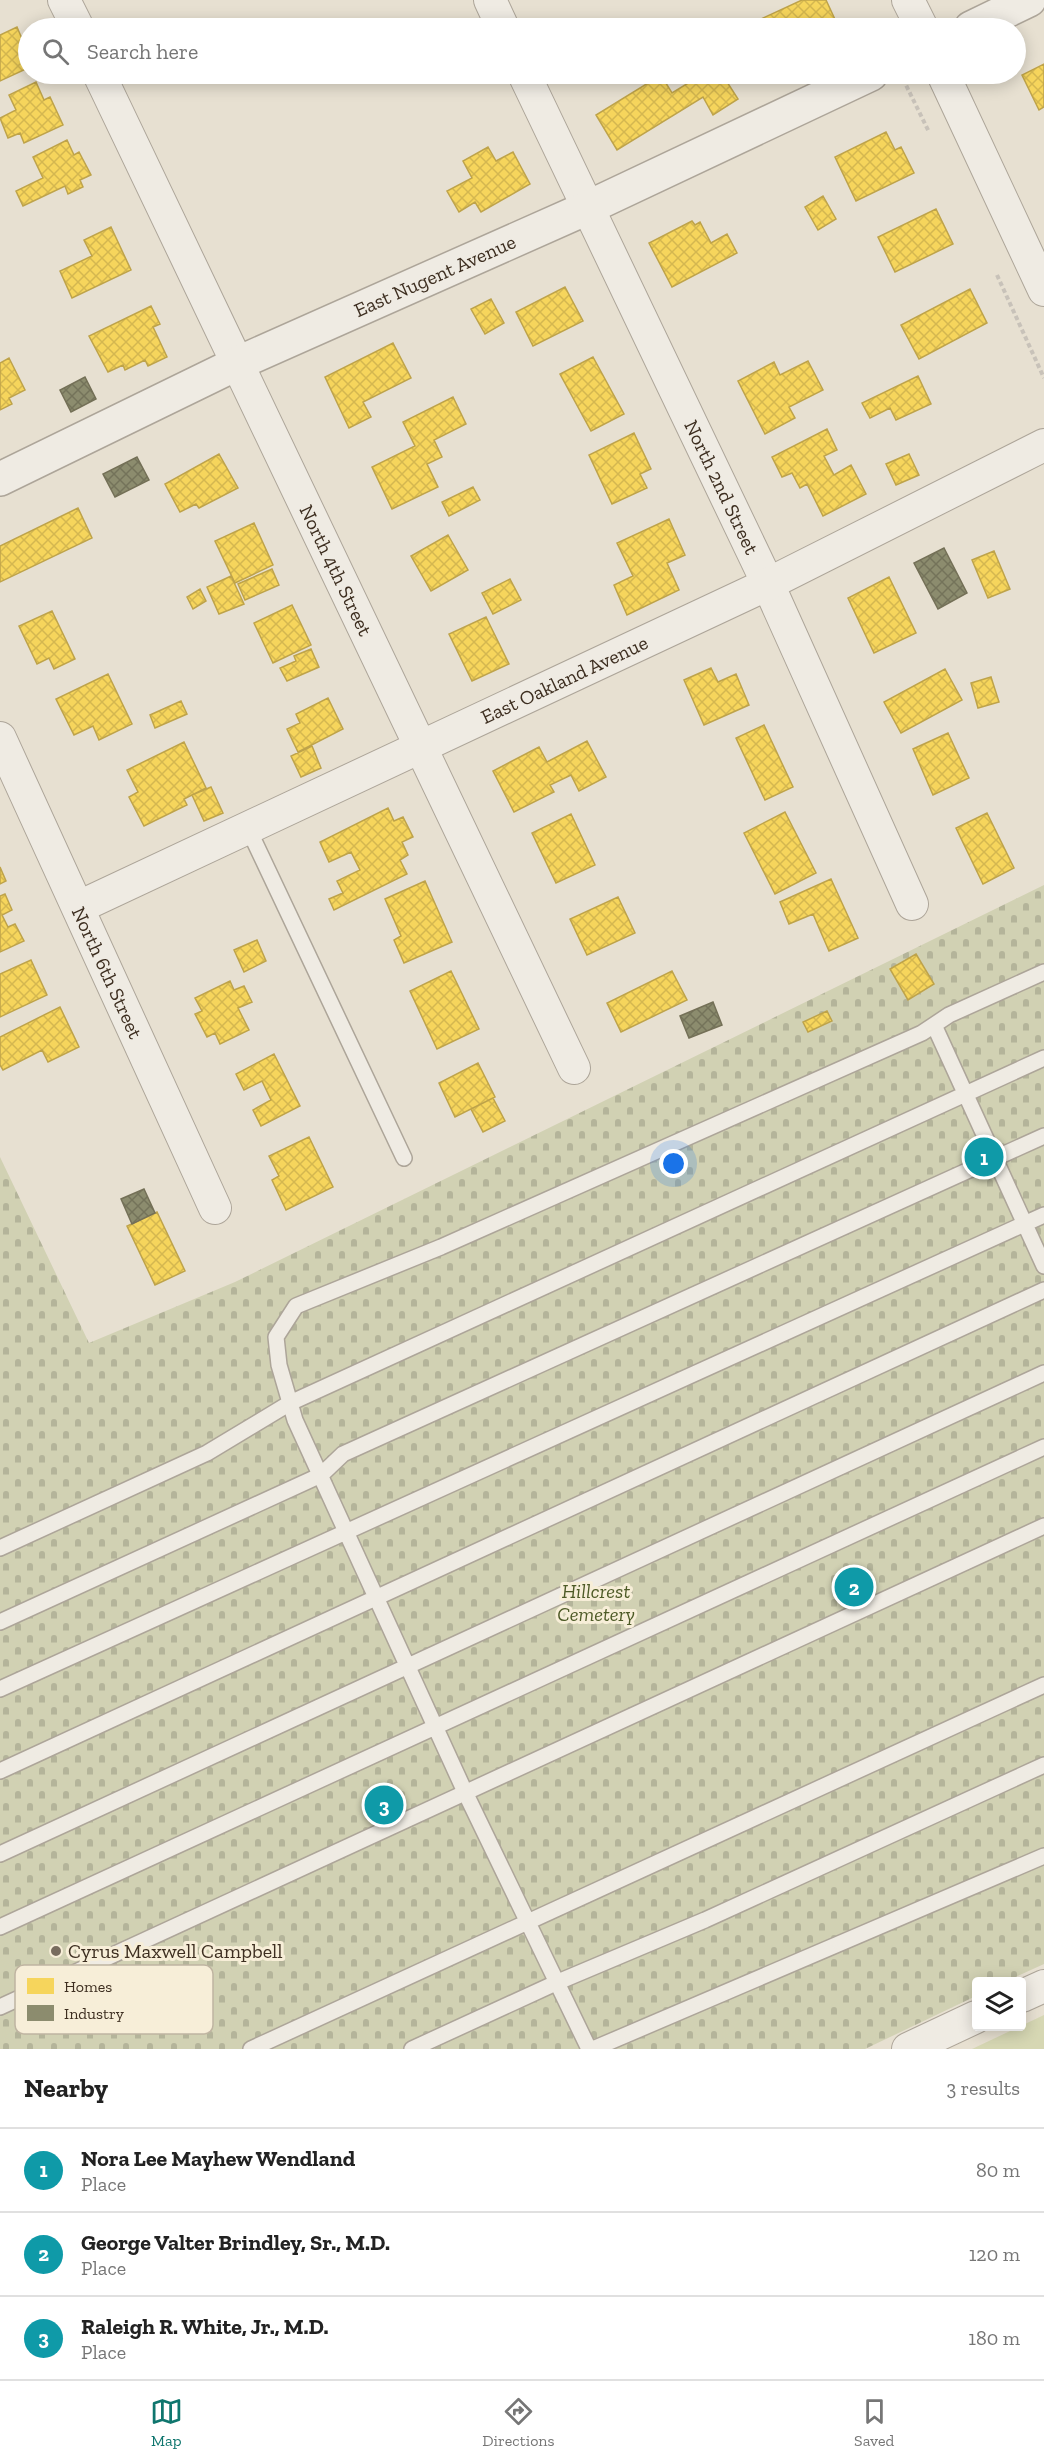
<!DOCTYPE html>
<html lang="en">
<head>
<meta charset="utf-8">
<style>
  body { margin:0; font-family:"Zilla Slab",serif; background:#f2f2f2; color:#222 }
  .controls { position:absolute; right:18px; bottom:18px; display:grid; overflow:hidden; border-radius:6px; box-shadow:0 3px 15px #0003 }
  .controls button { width:54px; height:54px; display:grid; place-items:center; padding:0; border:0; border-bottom:2px solid #e0e0e0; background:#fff; color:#222; font:30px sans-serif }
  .you { position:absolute; left:674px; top:1164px; width:21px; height:21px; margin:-15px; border:4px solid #fff; border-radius:50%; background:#1a73e8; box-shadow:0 0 0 9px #1a73e833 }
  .badge { display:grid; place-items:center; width:39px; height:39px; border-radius:50%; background:#0f766e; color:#fff; font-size:20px; font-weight:700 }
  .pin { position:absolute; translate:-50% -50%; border:3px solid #fff; box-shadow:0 2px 6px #0006 }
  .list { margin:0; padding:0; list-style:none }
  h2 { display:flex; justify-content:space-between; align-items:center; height:78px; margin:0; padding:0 24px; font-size:26px }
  h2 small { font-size:20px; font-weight:400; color:#767676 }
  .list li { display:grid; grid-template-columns:39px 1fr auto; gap:18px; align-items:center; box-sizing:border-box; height:84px; padding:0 24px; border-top:2px solid #e0e0e0 }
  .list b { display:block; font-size:22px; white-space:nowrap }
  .list p { margin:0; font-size:20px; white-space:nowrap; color:#767676 }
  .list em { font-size:20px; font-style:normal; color:#767676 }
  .icon { flex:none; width:33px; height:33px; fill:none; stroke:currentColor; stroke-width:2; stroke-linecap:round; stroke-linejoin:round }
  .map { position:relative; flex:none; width:1044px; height:2049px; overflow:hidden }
  .search { position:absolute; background:#fff; box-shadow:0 3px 15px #0003; left:18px; right:18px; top:18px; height:66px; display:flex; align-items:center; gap:15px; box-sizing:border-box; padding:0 21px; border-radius:33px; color:#767676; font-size:22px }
  .sheet { height:330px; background:#fff }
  nav { display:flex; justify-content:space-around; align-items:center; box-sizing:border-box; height:84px; border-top:2px solid #e0e0e0; background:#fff; font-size:16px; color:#767676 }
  nav a { display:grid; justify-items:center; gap:3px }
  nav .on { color:#0f766e }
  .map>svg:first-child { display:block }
  .cemetery { fill:url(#cemetery-stones) }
  .green { fill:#d6d7b3 }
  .homes { fill:url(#homes-cross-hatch); stroke:#bea34a; stroke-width:1.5 }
  .industry { fill:url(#industry-cross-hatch); stroke:#747057; stroke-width:1.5 }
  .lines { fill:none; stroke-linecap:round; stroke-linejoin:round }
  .service-casing { stroke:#ada599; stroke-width:18 }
  .minor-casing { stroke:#ada599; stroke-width:34 }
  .tertiary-casing { stroke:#ada599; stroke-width:36 }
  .path { stroke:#c8c2b9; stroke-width:4; stroke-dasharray:4.5 3; stroke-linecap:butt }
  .service { stroke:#efebe3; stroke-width:15 }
  .minor { stroke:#efebe3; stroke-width:32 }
  .tertiary { stroke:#efebe3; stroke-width:33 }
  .poi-dot { fill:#786c5e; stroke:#f7eed8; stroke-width:2 }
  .labels { text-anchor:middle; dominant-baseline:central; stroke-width:6; stroke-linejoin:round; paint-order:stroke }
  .street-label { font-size:20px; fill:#3d2e20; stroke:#f7eed8 }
  .park-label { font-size:20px; font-style:italic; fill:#4d5a26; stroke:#f7eed8 }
  .poi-label { font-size:20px; fill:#3d2e20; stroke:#f7eed8; text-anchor:start }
  .key { fill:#f7eed8; stroke:#bfb4a1; stroke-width:1.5 }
  .key-label { font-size:16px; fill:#3d2e20 }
</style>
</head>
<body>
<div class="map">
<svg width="1044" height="2049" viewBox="0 0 1044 2049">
  <defs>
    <pattern id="cemetery-stones" width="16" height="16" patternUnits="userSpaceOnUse" patternTransform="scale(1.5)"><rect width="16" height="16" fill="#d1d1b3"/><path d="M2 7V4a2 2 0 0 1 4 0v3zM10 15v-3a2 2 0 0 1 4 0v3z" fill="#b4b49a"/></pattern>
    <pattern id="homes-cross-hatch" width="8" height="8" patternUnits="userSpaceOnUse" patternTransform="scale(1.5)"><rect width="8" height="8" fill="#f6d55c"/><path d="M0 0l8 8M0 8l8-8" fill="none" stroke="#d4b750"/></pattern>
    <pattern id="industry-cross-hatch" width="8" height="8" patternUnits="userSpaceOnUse" patternTransform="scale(1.5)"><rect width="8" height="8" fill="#8c8c6e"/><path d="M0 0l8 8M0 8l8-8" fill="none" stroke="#74735a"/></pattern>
  </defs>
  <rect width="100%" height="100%" fill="#e7e0d1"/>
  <path class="cemetery" d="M1044 885V1964L1007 1981 976 1982V1996L865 2049H0V1157L89 1343 235 1282Z"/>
  <path class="green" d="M1044 2015V2049H972Z"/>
  <path class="homes" d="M802 0H826L839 28H765L761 19Z
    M17 27 28 53V68L0 81V35Z
    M1044 64V107L1039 110 1022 75Z
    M703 74H722L738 99 713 115 703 97 617 150 596 115 661 75 672 93Z
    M36 82 44 100 50 97 63 125 24 143 20 133 8 138 0 118 16 110 9 95Z
    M886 132 895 150 901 147 914 173 856 201 835 157Z
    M67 140 74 155 79 152 91 175 80 180 83 187 68 194 65 186 23 206 16 191 43 178 33 157Z
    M488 147 496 161 513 152 530 184 481 212 475 202 459 212 447 191 472 178 463 161Z
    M823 196 836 219 818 230 805 207Z
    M936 209 953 244 895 272 878 237Z
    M692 221 695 225 700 222 711 243 727 234 737 253 672 287 649 243Z
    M111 227 131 270 72 298 60 271 92 256 84 240Z
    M565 287 583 321 533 346 516 312Z
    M970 289 987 323 919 359 901 325Z
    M491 299 504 323 485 334 471 309Z
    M151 306 160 324 153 327 167 357 148 366 145 360 125 370 123 365 108 372 89 336Z
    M393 343 411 378 363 402 371 417 349 428 325 377Z
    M593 357 624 414 591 431 560 374Z
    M9 358 25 390 9 398 12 404 0 410V363Z
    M808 361 823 390 789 407 795 418 765 434 738 381 774 362 780 375Z
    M918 376 931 404 896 420 890 408 870 418 862 403Z
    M453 397 466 424 434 440 442 457 427 464 438 487 392 509 372 467 415 446 403 422Z
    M827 429 837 450 824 456 834 475 851 465 866 494 823 516 807 484 800 488 792 473 782 477 772 457Z
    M634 433 651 469 640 474 647 488 612 504 589 455Z
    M219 454 238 488 199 508 196 504 180 512 165 484Z
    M909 454 919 475 896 485 886 464Z
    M473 487 480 500 449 516 442 502Z
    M78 508 92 538 0 582V546Z
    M669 519 685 555 667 563 679 590 627 615 614 585 633 576 617 543Z
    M254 523 273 565 235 583 215 541Z
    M448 535 468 570 431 591 411 556Z
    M994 551 1010 589 988 598 972 560Z
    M272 569 279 585 245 600 238 584Z
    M231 576 244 604 219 614 207 587Z
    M889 577 916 633 874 653 848 598Z
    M510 579 521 600 493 614 482 593Z
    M200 589 206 601 193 609 187 597Z
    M292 605 311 645 273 663 254 623Z
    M52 611 75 659 54 669 49 658 37 664 19 626Z
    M486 617 509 664 472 681 449 634Z
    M311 649 319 667 287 681 280 668 296 661 294 656Z
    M711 668 718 682 736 674 749 705 704 725 684 680Z
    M945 669 962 700 901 733 884 702Z
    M108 674 132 724 99 740 93 726 74 735 56 699Z
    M991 677 999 702 978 708 971 683Z
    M328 698 343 729 298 752 287 729 300 723 296 714Z
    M181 701 187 714 155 728 150 715Z
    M764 725 793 787 765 800 736 738Z
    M948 733 969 778 933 795 913 749Z
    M587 741 606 777 579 791 571 775 550 785 554 792 514 812 493 771 539 747 547 762Z
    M184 742 206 788 184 799 187 805 144 826 129 797 138 792 127 770Z
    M312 746 321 768 301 777 291 756Z
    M211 787 223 813 204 821 192 795Z
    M388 808 394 821 403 817 413 837 402 842 408 855 400 860 407 874 334 910 329 899 343 893 337 881 360 870 351 852 329 862 320 842Z
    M785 812 816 873 775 894 744 833Z
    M987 813 1014 868 983 884 956 828Z
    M571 814 595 865 556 883 532 833Z
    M0 867 6 881 0 884Z
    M831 879 858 938 829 951 813 914 789 924 780 902Z
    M425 881 452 942 404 963 394 940 401 936 385 899Z
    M5 894 12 910 2 915 8 927 15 924 24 941 0 952V896Z
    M618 897 635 933 587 955 570 919Z
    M257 940 266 961 244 972 234 950Z
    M916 954 934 984 908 1000 890 969Z
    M31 960 47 995 0 1017V974Z
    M451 971 479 1029 437 1049 410 991Z
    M672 971 687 1000 621 1032 607 1003Z
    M230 981 234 990 244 986 252 1002 238 1008 249 1030 220 1044 215 1033 207 1037 195 1014 202 1011 195 998Z
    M60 1007 79 1047 48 1062 42 1050 3 1070 0 1065V1037Z
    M827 1011 832 1021 808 1032 803 1022Z
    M274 1054 300 1106 261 1126 253 1110 271 1100 262 1081 244 1090 236 1074Z
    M478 1063 495 1097 455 1117 439 1083Z
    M493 1098 505 1121 483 1132 471 1109Z
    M309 1137 333 1187 286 1210 272 1180 279 1176 269 1156Z
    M157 1212 185 1271 155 1285 127 1226Z"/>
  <path class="industry" d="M85 377 96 399 71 412 60 390Z
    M137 457 149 480 115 497 103 474Z
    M944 548 967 593 938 609 914 563Z
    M713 1002 722 1025 689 1038 680 1016Z
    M144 1189 155 1213 132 1224 121 1199Z"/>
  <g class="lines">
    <defs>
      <path id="service" d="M248 828 404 1158
        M934 1025 1044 1266
        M0 1548 207 1453 290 1403 1044 1058
        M0 1622 321 1475 343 1454 1044 1136
        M0 1689 1044 1215
        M0 1771 1044 1290
        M0 1854 1044 1373
        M0 1927 1044 1447
        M0 2007 1044 1526
        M251 2049 1044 1685
        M412 2049 558 1982 705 1920 1044 1765
        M589 2049 465 1792 295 1420 279 1365 276 1337 296 1306 441 1247 922 1033 949 1015 1044 972
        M593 2049 1044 1856"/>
      <g id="minor">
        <path d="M64 0 78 28"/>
        <path d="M490 0 503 28"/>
        <path d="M908 0 922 28"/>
        <path id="s1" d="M99 74 574 1068"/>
        <path id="s2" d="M524 74 768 584 912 904"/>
        <path d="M943 74 1044 290"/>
        <path id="s3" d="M0 738 215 1208"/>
        <path id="s4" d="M79 907 768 584 1044 445"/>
        <path d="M1022 1996 1044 1986"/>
        <path d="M908 2049 976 2017"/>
      </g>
      <g id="tertiary">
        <path d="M971 28 1029 0"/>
        <path id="s5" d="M0 479 236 364 587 208 871 74"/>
      </g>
    </defs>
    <use href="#service" class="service-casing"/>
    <use href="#minor" class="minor-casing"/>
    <use href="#tertiary" class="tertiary-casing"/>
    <path class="path" d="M903 79 929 132
      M997 275 1044 378"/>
    <use href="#service" class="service"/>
    <use href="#minor" class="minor"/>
    <use href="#tertiary" class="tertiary"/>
  </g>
  <circle class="poi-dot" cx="56" cy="1951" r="6"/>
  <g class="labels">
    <g class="street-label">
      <text stroke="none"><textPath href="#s5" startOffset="480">East Nugent Avenue</textPath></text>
      <text stroke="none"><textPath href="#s2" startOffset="458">North 2nd Street</textPath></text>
      <text stroke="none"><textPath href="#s1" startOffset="550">North 4th Street</textPath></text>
      <text stroke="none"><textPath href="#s4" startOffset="536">East Oakland Avenue</textPath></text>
      <text stroke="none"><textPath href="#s3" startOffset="258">North 6th Street</textPath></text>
    </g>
    <g class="park-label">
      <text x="596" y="1591">Hillcrest<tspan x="596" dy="23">Cemetery</tspan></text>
    </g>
    <g class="poi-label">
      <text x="68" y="1951">Cyrus Maxwell Campbell</text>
    </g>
  </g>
  <rect x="15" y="1965" width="198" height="69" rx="9" class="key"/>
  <rect x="27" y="1978" width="27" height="16" fill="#f6d55c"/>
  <rect x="27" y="2005" width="27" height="16" fill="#8c8c6e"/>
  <g class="key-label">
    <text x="64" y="1992">Homes</text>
    <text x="64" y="2019">Industry</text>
  </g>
</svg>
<div class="controls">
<button><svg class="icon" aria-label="layers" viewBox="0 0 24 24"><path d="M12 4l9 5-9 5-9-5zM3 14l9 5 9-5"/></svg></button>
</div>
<div class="you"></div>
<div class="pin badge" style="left:984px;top:1157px;background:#0f9aa8">1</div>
<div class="pin badge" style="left:854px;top:1587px;background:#0f9aa8">2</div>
<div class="pin badge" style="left:384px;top:1805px;background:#0f9aa8">3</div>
<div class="search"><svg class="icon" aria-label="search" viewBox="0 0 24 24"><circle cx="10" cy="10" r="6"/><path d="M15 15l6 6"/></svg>Search here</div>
</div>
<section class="sheet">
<h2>Nearby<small>3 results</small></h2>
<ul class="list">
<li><span class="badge" style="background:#0f9aa8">1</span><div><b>Nora Lee Mayhew Wendland</b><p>Place</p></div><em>80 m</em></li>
<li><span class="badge" style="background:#0f9aa8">2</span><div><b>George Valter Brindley, Sr., M.D.</b><p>Place</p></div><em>120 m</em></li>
<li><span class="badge" style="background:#0f9aa8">3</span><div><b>Raleigh R. White, Jr., M.D.</b><p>Place</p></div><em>180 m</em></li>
</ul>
</section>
<nav>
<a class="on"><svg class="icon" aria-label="map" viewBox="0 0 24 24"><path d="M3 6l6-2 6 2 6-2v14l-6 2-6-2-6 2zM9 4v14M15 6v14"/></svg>Map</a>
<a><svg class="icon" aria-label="directions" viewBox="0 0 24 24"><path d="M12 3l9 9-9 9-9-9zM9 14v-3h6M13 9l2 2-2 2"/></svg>Directions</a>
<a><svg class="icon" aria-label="saved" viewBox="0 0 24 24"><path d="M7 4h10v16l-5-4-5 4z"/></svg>Saved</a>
</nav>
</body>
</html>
